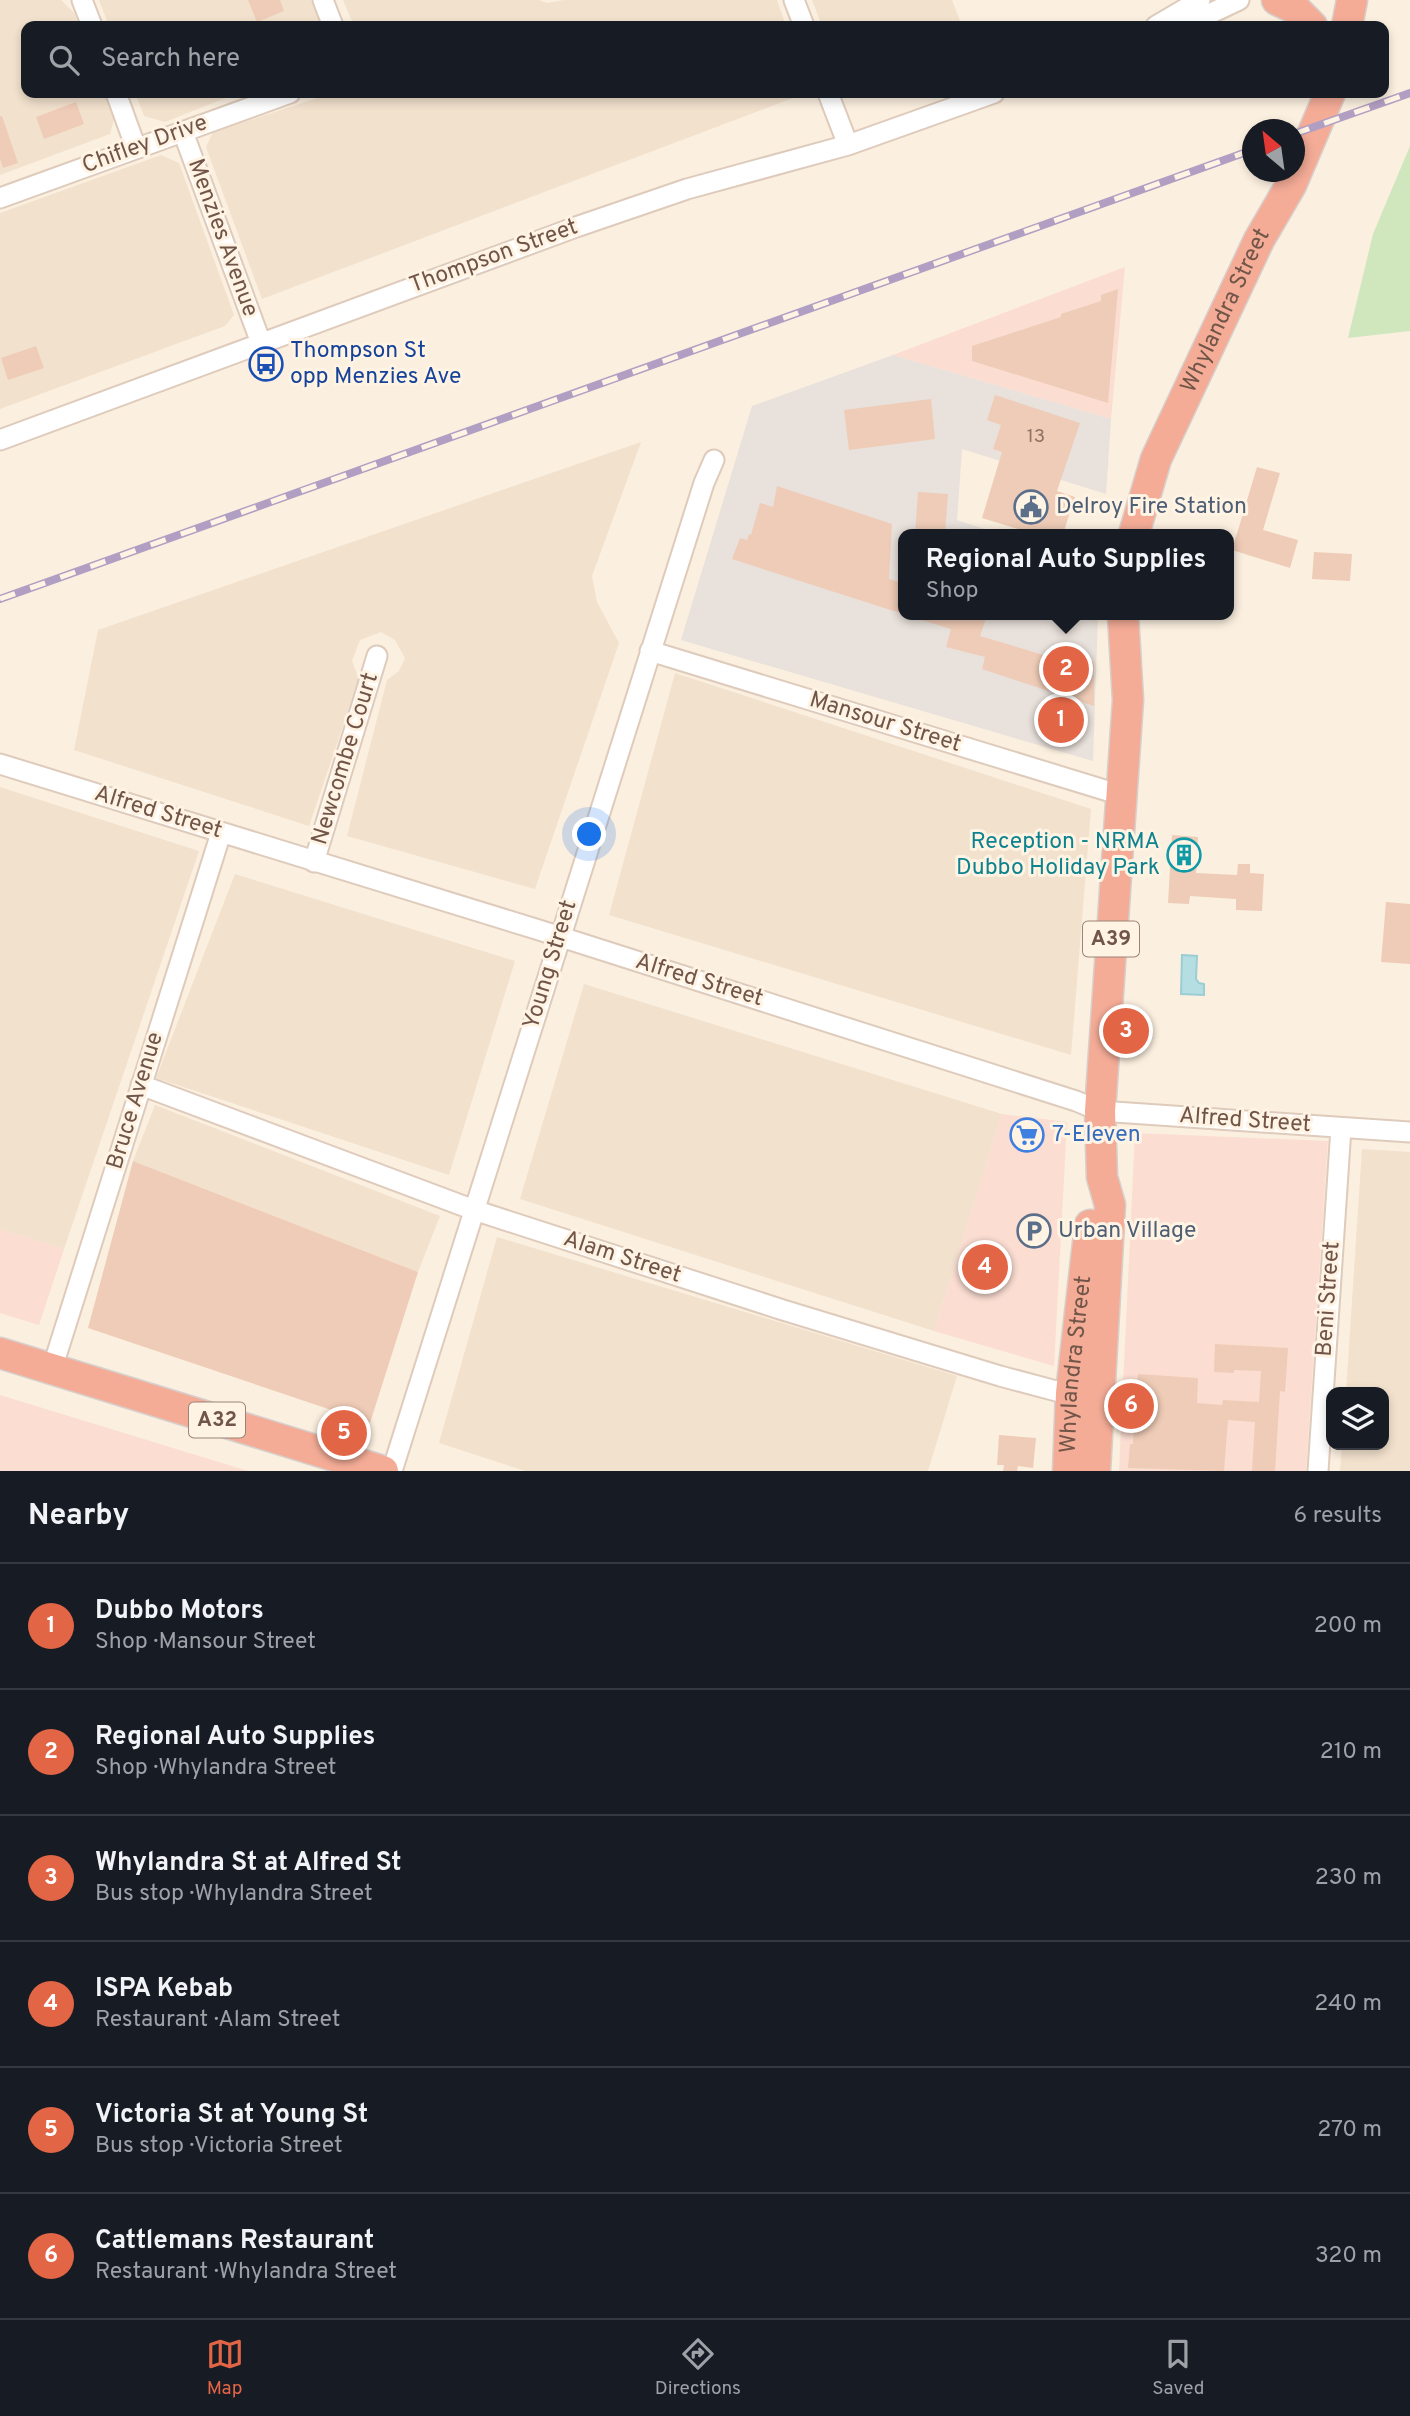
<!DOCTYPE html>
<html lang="en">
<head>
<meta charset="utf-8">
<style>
  body { margin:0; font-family:Overpass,sans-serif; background:#20242c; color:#f1f3f6 }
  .controls { position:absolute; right:21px; bottom:21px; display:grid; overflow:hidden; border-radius:14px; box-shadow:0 4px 10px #0003 }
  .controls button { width:63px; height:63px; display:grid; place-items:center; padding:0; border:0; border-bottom:2px solid #363941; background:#171b24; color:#f1f3f6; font:35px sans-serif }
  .compass { position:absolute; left:1242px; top:119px; width:63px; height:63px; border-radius:50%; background:#171b24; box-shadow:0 4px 10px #0003; rotate:331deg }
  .you { position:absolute; left:590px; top:835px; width:24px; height:24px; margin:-18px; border:5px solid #fff; border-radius:50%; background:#1a73e8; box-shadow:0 0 0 10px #1a73e833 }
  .badge { display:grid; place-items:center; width:46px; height:46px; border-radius:50%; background:#e26546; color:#fff; font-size:23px; font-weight:700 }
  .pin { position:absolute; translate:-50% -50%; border:4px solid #fff; box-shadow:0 2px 7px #0006 }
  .popup { position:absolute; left:898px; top:529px; width:336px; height:91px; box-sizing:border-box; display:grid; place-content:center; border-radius:14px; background:#171b24; filter:drop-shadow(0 2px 5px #0005); font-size:23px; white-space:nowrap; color:#9ea1a6 }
  .popup b { font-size:26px; color:#f1f3f6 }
  .popup::after { content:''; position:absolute; left:50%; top:100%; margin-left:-14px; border:14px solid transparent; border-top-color:#171b24 }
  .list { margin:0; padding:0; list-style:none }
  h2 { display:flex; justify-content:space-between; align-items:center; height:91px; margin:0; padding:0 28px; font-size:30px }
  h2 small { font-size:23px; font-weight:400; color:#9ea1a6 }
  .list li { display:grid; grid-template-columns:46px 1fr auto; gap:21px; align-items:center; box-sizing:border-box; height:126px; padding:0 28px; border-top:2px solid #363941 }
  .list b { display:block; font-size:26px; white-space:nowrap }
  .list p { margin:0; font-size:23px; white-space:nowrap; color:#9ea1a6 }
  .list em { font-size:23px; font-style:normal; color:#9ea1a6 }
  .icon { flex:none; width:38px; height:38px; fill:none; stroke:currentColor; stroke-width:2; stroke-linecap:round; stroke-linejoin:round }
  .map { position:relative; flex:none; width:1410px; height:1471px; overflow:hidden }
  .search { position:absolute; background:#171b24; box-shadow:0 4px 10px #0003; left:21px; right:21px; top:21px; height:77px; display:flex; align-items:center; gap:18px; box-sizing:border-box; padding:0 24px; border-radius:14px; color:#9ea1a6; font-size:26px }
  .sheet { height:847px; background:#171b24 }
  nav { display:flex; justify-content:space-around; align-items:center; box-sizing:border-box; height:98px; border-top:2px solid #363941; background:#171b24; font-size:19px; color:#9ea1a6 }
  nav a { display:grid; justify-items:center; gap:4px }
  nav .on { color:#e26546 }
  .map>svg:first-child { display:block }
  .residential { fill:#f2e1cd }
  .commercial { fill:#fbddd2 }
  .industrial { fill:#e9e1db }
  .green { fill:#d0e7be }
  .water { fill:#b5dee3; stroke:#9bcdd5; stroke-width:2 }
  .building { fill:#efccb7 }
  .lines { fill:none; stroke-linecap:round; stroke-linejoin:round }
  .minor-casing { stroke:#decbbb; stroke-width:23 }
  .highway-casing { stroke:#d7cfcc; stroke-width:33 }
  .minor { stroke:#fff; stroke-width:19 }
  .highway { stroke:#f4ac97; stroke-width:30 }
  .rail-casing { stroke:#b19fc3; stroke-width:8 }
  .rail { stroke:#fff3e4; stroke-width:5; stroke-dasharray:16; stroke-linecap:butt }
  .labels { text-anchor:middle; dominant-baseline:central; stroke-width:6; stroke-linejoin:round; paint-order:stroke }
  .number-label { font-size:19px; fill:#907364 }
  .shield { fill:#fff3e4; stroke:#9b8477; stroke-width:2 }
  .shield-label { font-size:21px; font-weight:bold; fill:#705548 }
  .street-label { font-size:23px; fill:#705548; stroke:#fff3e4 }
  .transit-label { font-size:23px; fill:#164399; stroke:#fff3e4; text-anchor:start }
  .service-label { font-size:23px; fill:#4e5e75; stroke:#fff3e4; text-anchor:start }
  .culture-label { font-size:23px; fill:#0d838f; stroke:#fff3e4; text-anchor:end }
  .shop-label { font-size:23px; fill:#366cbe; stroke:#fff3e4; text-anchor:start }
</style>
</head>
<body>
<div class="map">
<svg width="1410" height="1471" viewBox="0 0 1410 1471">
  <rect width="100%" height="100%" fill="#fbefdf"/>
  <path class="residential" d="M0 0H61L74 13 79 26H26V93H105L115 116 110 134 0 175Z
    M99 0H311L322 26H109Z
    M343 0H539L547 3 564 0H777L786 26H354Z
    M812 0H952L962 26H822Z
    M135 93H238L165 122 144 116Z
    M333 93 351 94 806 93 262 299 206 147 213 132Z
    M161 155 179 163 234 315 225 326 0 409V213Z
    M641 442 592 576 597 602 619 643 535 889 347 836 387 680 399 671 405 658 395 640 381 632 360 640 352 661 359 679 309 826 74 750 98 630Z
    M675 673 1091 809 1071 1055 609 915Z
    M0 787 199 851 64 1249 0 1229Z
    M235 874 515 961 449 1175 156 1078Z
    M584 984 1002 1114 934 1331 520 1199Z
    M155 1105 440 1216 418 1272 133 1161Z
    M1362 1149 1410 1152V1471H1340L1342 1445H1384V1392H1346Z
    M497 1237 957 1376 928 1471H525L439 1443Z"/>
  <path class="commercial" d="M1125 267 1111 419 893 355Z
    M1002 1114 1067 1122 1054 1366 934 1331Z
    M1135 1133 1328 1141 1306 1471H1119Z
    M0 1229 64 1249 39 1325 0 1313Z
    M0 1395 248 1471H0Z"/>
  <path class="industrial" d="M893 355 1111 419 1106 494 962 449 957 520 1000 534H903V615H1098L1093 761 681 640 752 406Z"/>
  <path class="green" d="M1410 146V331L1348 338 1373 234Z"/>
  <path class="water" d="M1182 955 1197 956 1196 979 1199 983 1204 984V995L1181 994Z"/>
  <path class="building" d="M248 0H280L284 11 257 22Z
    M76 102 84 124 44 139 36 117Z
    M0 116H2L18 163 3 168 0 159Z
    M1118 289 1108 403 972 361V346L1061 317V314L1101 301V295Z
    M36 346 44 368 8 380 1 358Z
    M995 395 1080 423 1057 491 1075 497 1063 534H1034L982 518 1002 452 993 449 1001 425 987 420Z
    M931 399 935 439 849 450 844 410Z
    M1257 467 1280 473 1263 530 1298 540 1290 568 1232 550Z
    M777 486 892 524 889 579 903 583V614L732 559 740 538 747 540 749 534 751 535 760 503 773 507Z
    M918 492 948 494 945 534H915Z
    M1314 552 1352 554 1350 581 1312 579Z
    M916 615H987L980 636 1057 659 1059 649 1094 662V706L982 669 985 657 946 647 951 629 915 618Z
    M1172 835 1198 837 1196 873 1237 875 1238 864H1250V873L1264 874 1262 911 1236 910V899L1190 896 1189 904 1168 903Z
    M1386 902 1410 904V964L1381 962Z
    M133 1161 418 1272 370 1423 88 1328Z
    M1215 1344 1288 1348 1285 1392 1280 1391 1275 1471H1252L1255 1422 1228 1420 1224 1471 1128 1468 1130 1444H1133L1138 1374 1198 1378 1197 1403 1222 1405 1223 1400 1259 1402 1261 1371 1234 1370V1373L1214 1372Z
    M999 1435 1036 1438 1033 1468 1018 1466 1017 1471H1003L1004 1465H997Z"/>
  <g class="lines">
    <defs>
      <path id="minor" d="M82 0 92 26
        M323 0 333 26
        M794 0 804 26
        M1156 26 1200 0
        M1184 26 1239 0
        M116 93 136 148
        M828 93 848 145
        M183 132 261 343
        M0 198 290 93
        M0 440 576 227 687 189 848 145 994 93
        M650 651 1121 795
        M0 764 539 930 1076 1101 1100 1111 1410 1132
        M314 862 377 656
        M141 1085 474 1210 783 1310 1000 1376 1060 1392 1080 1394
        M52 1369 221 833
        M392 1471 704 483 714 460
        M1318 1471 1341 1128"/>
      <g id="highway">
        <path d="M1277 0 1294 8 1312 26"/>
        <path d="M1347 26 1352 0"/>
        <path id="s1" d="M1134 534 1156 459 1259 240 1291 185 1330 93"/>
        <path d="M0 1353 383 1471"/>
        <path id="s2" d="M1068 1471 1071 1393 1090 1225"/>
        <path d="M1095 1471 1110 1205 1102 1177 1100 1111 1128 700 1123 615"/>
      </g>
    </defs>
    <use href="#minor" class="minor-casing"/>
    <use href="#highway" class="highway-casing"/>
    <use href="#minor" class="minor"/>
    <use href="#highway" class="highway"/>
    <defs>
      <path id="rail" d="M1294 134 1410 93
        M0 599 1252 150"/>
    </defs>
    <use href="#rail" class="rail-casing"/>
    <use href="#rail" class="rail"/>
  </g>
  <defs>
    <symbol id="bus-ring" viewBox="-11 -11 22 22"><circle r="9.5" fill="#fff3e4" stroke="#1a4fb4" stroke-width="1.5"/><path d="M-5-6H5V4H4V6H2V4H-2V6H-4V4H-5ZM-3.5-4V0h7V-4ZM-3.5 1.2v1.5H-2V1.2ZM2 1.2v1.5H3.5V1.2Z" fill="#1a4fb4"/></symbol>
    <symbol id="civic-ring" viewBox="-11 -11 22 22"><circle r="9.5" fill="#fff3e4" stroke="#5c6f8a" stroke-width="1.5"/><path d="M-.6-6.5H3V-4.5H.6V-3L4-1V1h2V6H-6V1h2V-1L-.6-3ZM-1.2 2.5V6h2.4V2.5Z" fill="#5c6f8a"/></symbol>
    <symbol id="building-ring" viewBox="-11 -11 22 22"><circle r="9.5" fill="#fff3e4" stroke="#0f9aa8" stroke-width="1.5"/><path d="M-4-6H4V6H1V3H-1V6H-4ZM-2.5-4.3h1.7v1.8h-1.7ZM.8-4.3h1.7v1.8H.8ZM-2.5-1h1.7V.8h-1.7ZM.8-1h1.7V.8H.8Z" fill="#0f9aa8"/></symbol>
    <symbol id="supermarket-ring" viewBox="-11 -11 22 22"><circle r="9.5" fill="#fff3e4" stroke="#3f7fe0" stroke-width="1.5"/><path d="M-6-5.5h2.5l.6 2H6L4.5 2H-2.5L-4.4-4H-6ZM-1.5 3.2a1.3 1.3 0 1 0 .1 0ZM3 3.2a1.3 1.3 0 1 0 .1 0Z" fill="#3f7fe0"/></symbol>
    <symbol id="parking-ring" viewBox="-11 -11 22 22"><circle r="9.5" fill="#fff3e4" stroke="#5c6f8a" stroke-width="1.5"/><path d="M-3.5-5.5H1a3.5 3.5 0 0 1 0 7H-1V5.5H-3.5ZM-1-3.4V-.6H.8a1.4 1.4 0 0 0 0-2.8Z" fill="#5c6f8a"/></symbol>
  </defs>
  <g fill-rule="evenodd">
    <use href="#bus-ring" x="247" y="345" width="38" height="38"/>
    <use href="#civic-ring" x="1012" y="488" width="38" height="38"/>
    <use href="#building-ring" x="1165" y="836" width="38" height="38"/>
    <use href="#supermarket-ring" x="1008" y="1116" width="38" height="38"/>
    <use href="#parking-ring" x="1015" y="1212" width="38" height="38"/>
  </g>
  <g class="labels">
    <g class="number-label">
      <text x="1036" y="437">13</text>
    </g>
    <g class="shield">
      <rect x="1083" y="921.5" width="56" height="35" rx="5"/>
      <rect x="189" y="1402.5" width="56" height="35" rx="5"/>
    </g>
    <g class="shield-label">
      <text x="1111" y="939">A39</text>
      <text x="217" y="1420">A32</text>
    </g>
    <g class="street-label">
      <text transform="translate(145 145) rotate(-20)">Chifley Drive</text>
      <text transform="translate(222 238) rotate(70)">Menzies Avenue</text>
      <text transform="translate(494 257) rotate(-20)">Thompson Street</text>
      <text stroke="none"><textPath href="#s1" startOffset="242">Whylandra Street</textPath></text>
      <text transform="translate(885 723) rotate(17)">Mansour Street</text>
      <text transform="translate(346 759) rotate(-73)">Newcombe Court</text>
      <text transform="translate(158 813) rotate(17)">Alfred Street</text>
      <text transform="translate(551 965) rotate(-73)">Young Street</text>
      <text transform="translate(699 981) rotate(17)">Alfred Street</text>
      <text transform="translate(136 1101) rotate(-73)">Bruce Avenue</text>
      <text transform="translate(1245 1121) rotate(4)">Alfred Street</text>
      <text transform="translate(622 1258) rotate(18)">Alam Street</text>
      <text transform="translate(1329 1299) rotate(-86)">Beni Street</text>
      <text stroke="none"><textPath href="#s2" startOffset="107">Whylandra Street</textPath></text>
    </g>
    <g class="transit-label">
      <text x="290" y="351">Thompson St<tspan x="290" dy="26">opp Menzies Ave</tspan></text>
    </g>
    <g class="service-label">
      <text x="1056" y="507">Delroy Fire Station</text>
      <text x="1058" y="1231">Urban Village</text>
    </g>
    <g class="culture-label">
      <text x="1160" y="842">Reception - NRMA<tspan x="1160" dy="26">Dubbo Holiday Park</tspan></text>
    </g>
    <g class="shop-label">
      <text x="1052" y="1135">7-Eleven</text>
    </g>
  </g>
</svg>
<div class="controls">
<button><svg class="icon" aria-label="layers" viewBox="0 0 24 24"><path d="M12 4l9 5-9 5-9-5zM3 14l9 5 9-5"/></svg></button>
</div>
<svg class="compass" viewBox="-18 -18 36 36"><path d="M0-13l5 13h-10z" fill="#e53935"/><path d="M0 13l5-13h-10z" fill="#9ea1a6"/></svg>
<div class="you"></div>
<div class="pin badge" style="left:1061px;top:720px">1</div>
<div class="pin badge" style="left:1066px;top:669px">2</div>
<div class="popup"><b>Regional Auto Supplies</b>Shop</div>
<div class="pin badge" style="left:1126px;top:1031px">3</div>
<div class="pin badge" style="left:985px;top:1267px">4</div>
<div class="pin badge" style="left:344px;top:1433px">5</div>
<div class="pin badge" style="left:1131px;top:1406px">6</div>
<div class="search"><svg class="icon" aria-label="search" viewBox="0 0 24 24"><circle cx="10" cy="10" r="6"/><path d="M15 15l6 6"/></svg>Search here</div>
</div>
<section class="sheet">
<h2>Nearby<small>6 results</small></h2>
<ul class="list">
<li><span class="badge">1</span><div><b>Dubbo Motors</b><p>Shop · Mansour Street</p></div><em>200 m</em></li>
<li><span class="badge">2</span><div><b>Regional Auto Supplies</b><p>Shop · Whylandra Street</p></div><em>210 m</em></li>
<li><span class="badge">3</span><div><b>Whylandra St at Alfred St</b><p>Bus stop · Whylandra Street</p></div><em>230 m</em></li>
<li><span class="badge">4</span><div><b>ISPA Kebab</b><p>Restaurant · Alam Street</p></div><em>240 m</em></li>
<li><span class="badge">5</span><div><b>Victoria St at Young St</b><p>Bus stop · Victoria Street</p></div><em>270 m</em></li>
<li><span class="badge">6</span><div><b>Cattlemans Restaurant</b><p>Restaurant · Whylandra Street</p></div><em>320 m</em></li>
</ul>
</section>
<nav>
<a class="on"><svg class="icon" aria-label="map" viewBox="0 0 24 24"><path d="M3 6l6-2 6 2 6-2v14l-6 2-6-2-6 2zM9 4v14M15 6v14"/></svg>Map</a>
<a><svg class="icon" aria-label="directions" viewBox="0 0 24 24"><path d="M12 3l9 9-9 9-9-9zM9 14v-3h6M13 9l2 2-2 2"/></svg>Directions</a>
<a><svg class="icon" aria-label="saved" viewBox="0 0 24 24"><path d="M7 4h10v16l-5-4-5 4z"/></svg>Saved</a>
</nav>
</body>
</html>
